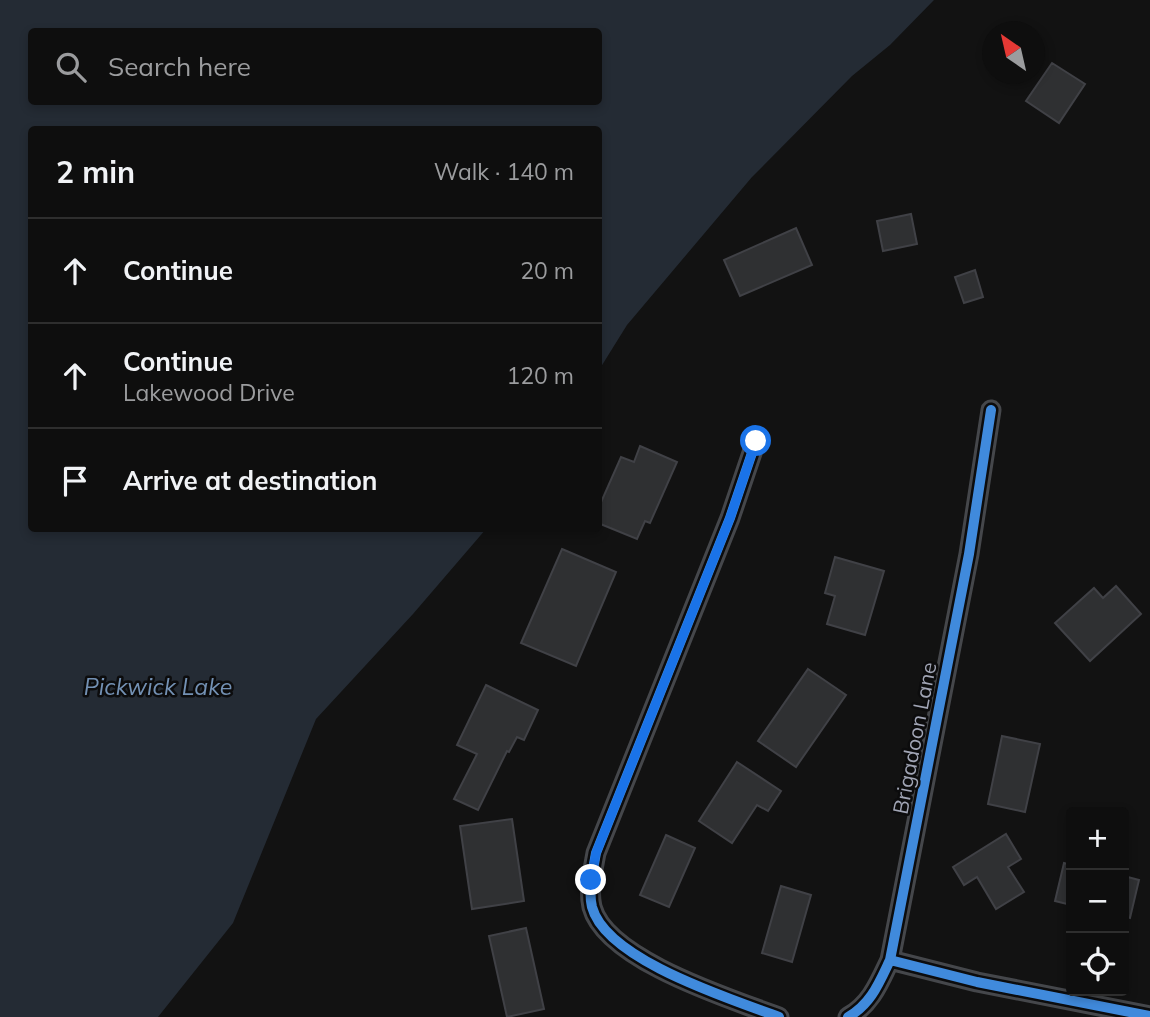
<!DOCTYPE html>
<html lang="en">
<head>
<meta charset="utf-8">
<style>
  body { margin:0; font-family:Mulish,sans-serif; background:#1c1c1c; color:#f1f3f6 }
  .controls { position:absolute; right:21px; bottom:21px; display:grid; overflow:hidden; border-radius:7px; box-shadow:0 4px 10px #0003 }
  .controls button { width:63px; height:63px; display:grid; place-items:center; padding:0; border:0; border-bottom:2px solid #2e2e2e; background:#0e0e0e; color:#f1f3f6; font:35px sans-serif }
  .compass { position:absolute; left:982px; top:21px; width:63px; height:63px; border-radius:50%; background:#0e0e0e; box-shadow:0 4px 10px #0003; rotate:326deg }
  .stop { position:absolute; width:21px; height:21px; margin:-16px; border:5px solid #1a73e8; border-radius:50%; background:#fff }
  .stop.end { background:#1a73e8; border-color:#fff; box-shadow:0 2px 7px #0008 }
  .list { margin:0; padding:0; list-style:none }
  h2 { display:flex; justify-content:space-between; align-items:center; height:91px; margin:0; padding:0 28px; font-size:30px }
  h2 small { font-size:23px; font-weight:400; color:#9b9c9e }
  .list li { display:grid; grid-template-columns:46px 1fr auto; gap:21px; align-items:center; box-sizing:border-box; height:105px; padding:0 28px; border-top:2px solid #2e2e2e }
  .list b { display:block; font-size:26px; white-space:nowrap }
  .list p { margin:0; font-size:23px; white-space:nowrap; color:#9b9c9e }
  .list em { font-size:23px; font-style:normal; color:#9b9c9e }
  .icon { flex:none; width:38px; height:38px; fill:none; stroke:currentColor; stroke-width:2; stroke-linecap:round; stroke-linejoin:round }
  .map { position:relative; flex:none; width:1150px; height:1017px; overflow:hidden }
  .search { position:absolute; background:#0e0e0e; box-shadow:0 4px 10px #0003; left:28px; top:28px; width:574px; height:77px; display:flex; align-items:center; gap:18px; box-sizing:border-box; padding:0 24px; border-radius:7px; color:#9b9c9e; font-size:26px }
  .panel { position:absolute; background:#0e0e0e; box-shadow:0 4px 10px #0003; left:28px; top:126px; width:574px; height:406px; border-radius:7px }
  .map>svg:first-child { display:block }
  .water { fill:#242b34; fill-rule:evenodd }
  .building { fill:#2f3032; stroke:#404146; stroke-width:2 }
  .lines { fill:none; stroke-linecap:round; stroke-linejoin:round }
  .street { stroke:#45474b; stroke-width:21 }
  .cycleway-casing { stroke:#0c0c0d; stroke-width:15 }
  .cycleway { stroke:#408adc; stroke-width:10 }
  .route { stroke:#1a73e8; stroke-width:9 }
  .labels { text-anchor:middle; dominant-baseline:central; stroke-width:5; stroke-linejoin:round; paint-order:stroke }
  .street-label { font-size:21px; fill:#a1a5b5; stroke:#0c0c0d }
  .water-label { font-size:23px; font-style:italic; fill:#7391b4; stroke:#0c0c0d }
</style>
</head>
<body>
<div class="map">
<svg width="1150" height="1017" viewBox="0 0 1150 1017">
  <rect width="100%" height="100%" fill="#121212"/>
  <path class="water" d="M0 0H934L890 45 852 76 752 177 627 325 599 370 598 130H32V528L486 529 413 614 316 719 233 923 158 1017H0ZM32 32H598V102H32Z"/>
  <path class="building" d="M1052 63 1085 84 1059 123 1026 101Z
    M911 214 917 244 883 251 877 221Z
    M796 228 812 265 740 296 724 260Z
    M975 270 983 297 964 303 955 277Z
    M640 446 677 462 650 523 645 521 637 539 598 523V509L621 457 634 462Z
    M562 549 616 572 576 666 521 643Z
    M835 557 884 571 865 635 827 624 835 596 825 593Z
    M1116 586 1141 614 1090 661 1055 623 1094 588 1103 598Z
    M808 669 846 695 796 767 758 741Z
    M486 685 538 710 524 740 517 737 509 752 507 751 478 810 454 799 477 754 457 745Z
    M1002 736 1040 744 1025 812 988 804Z
    M737 762 781 791 768 811 757 805 732 843 699 821Z
    M512 819 524 901 472 909 460 826Z
    M1006 834 1021 859 1008 867 1024 892 996 909 977 877 964 885 953 867Z
    M666 835 695 848 669 907 640 895Z
    M1064 863 1071 865V905L1055 901Z
    M1124 876 1139 880 1130 918 1124 916Z
    M781 886 811 895 792 962 762 953Z
    M526 928 544 1009 507 1017 489 936Z"/>
  <g class="lines">
    <path class="street" d="M756 441 730 518 596 853C593 870 588 890 592 907 606 960 731 999 779 1017
      M890 960 977 982 1150 1016
      M848 1017C871 1004 879 983 890 960L969 554 991 410"/>
    <defs>
      <path id="cycleway" d="M756 441 730 518 596 853C593 870 588 890 592 907 606 960 731 999 779 1017
        M890 960 977 982 1150 1016
        M848 1017C871 1004 879 983 890 960L969 554 991 410"/>
    </defs>
    <use href="#cycleway" class="cycleway-casing"/>
    <use href="#cycleway" class="cycleway"/>
  </g>
  <g class="lines">
    <path class="route" d="M591 880 596 853 730 518 756 441"/>
  </g>
  <g class="labels">
    <g class="street-label">
      <text transform="translate(914 738) rotate(-79)">Brigadoon Lane</text>
    </g>
    <g class="water-label">
      <text x="158" y="686">Pickwick Lake</text>
    </g>
  </g>
</svg>
<div class="controls">
<button>+</button>
<button>−</button>
<button><svg class="icon" aria-label="locate" viewBox="0 0 24 24"><circle cx="12" cy="12" r="6"/><path d="M12 2v4M12 18v4M2 12h4M18 12h4"/></svg></button>
</div>
<svg class="compass" viewBox="-18 -18 36 36"><path d="M0-13l5 13h-10z" fill="#e53935"/><path d="M0 13l5-13h-10z" fill="#9b9c9e"/></svg>
<div class="stop" style="left:756px;top:441px"></div>
<div class="stop end" style="left:591px;top:880px"></div>
<div class="search"><svg class="icon" aria-label="search" viewBox="0 0 24 24"><circle cx="10" cy="10" r="6"/><path d="M15 15l6 6"/></svg>Search here</div>
<section class="panel">
<h2>2 min<small>Walk · 140 m</small></h2>
<ul class="list">
<li><svg class="icon" aria-label="ahead" viewBox="0 0 24 24"><path d="M12 20V5M6 11l6-6 6 6"/></svg><div><b>Continue</b></div><em>20 m</em></li>
<li><svg class="icon" aria-label="ahead" viewBox="0 0 24 24"><path d="M12 20V5M6 11l6-6 6 6"/></svg><div><b>Continue</b><p>Lakewood Drive</p></div><em>120 m</em></li>
<li><svg class="icon" aria-label="arrive" viewBox="0 0 24 24"><path d="M6 21V4h12l-3 4 3 4H6"/></svg><div><b>Arrive at destination</b></div></li>
</ul>
</section>
</div>
</body>
</html>
